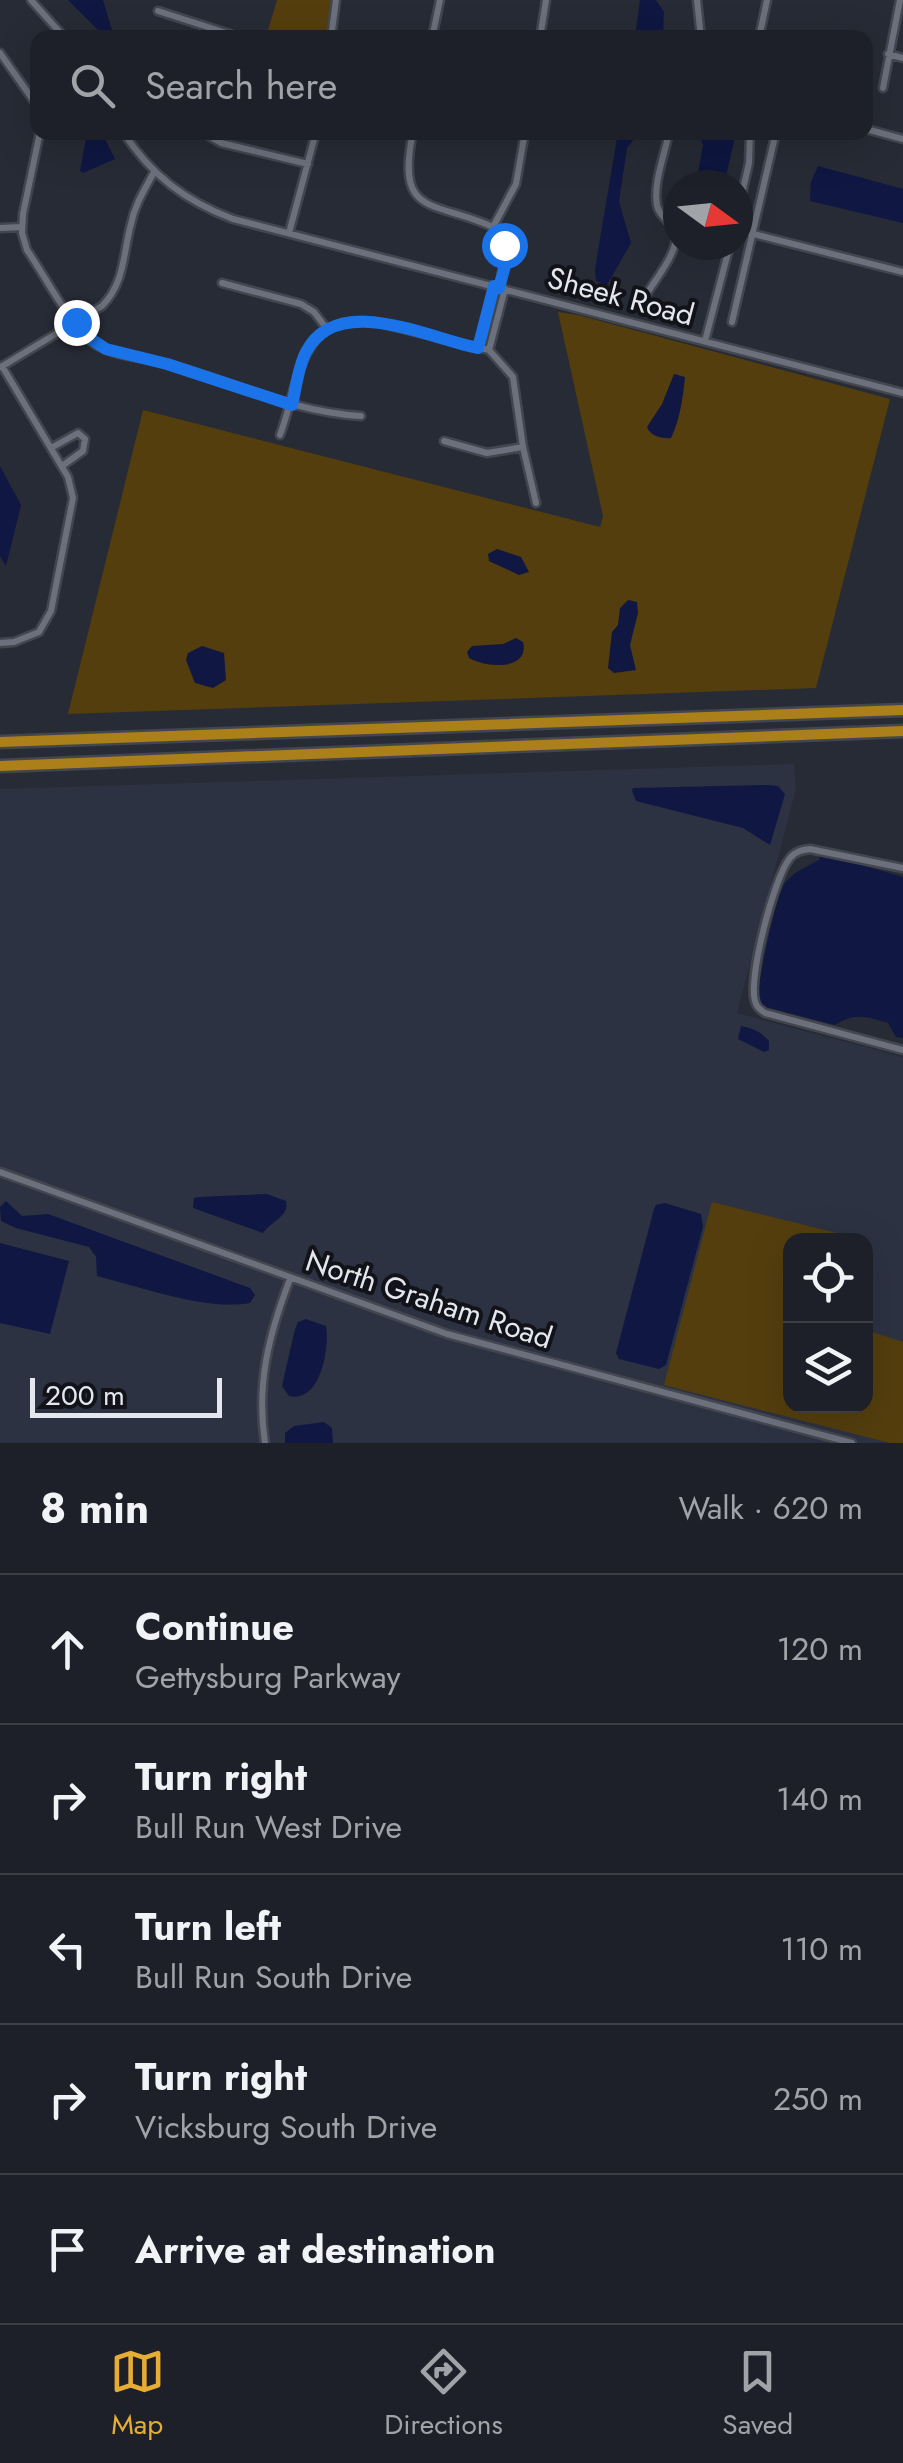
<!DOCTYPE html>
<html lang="en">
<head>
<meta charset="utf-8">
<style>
  body { margin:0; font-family:Jost,sans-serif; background:#252830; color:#f1f3f6 }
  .controls { position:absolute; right:30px; bottom:30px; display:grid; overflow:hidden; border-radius:20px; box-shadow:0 10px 40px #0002 }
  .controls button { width:90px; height:90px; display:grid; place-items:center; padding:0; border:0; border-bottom:2px solid #3b3e45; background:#1d2028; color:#f1f3f6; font:50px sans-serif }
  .compass { position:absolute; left:663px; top:170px; width:90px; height:90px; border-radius:50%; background:#1d2028; box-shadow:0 10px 40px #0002; rotate:105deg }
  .scale { position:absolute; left:30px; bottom:25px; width:192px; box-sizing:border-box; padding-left:10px; border:5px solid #e4e7ee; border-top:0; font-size:28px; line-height:35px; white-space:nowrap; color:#e4e7ee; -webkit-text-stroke:8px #121318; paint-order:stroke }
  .stop { position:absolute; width:30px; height:30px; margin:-22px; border:8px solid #1a73e8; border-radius:50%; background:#fff }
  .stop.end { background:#1a73e8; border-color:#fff; box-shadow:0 2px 10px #0008 }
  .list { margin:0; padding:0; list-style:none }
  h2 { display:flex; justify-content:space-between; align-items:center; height:130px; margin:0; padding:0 40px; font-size:42px }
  h2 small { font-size:32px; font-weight:400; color:#a0a3a8 }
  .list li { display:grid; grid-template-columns:65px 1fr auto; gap:30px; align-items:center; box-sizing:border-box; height:150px; padding:0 40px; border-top:2px solid #3b3e45 }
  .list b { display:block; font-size:38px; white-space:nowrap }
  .list p { margin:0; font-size:32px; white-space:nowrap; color:#a0a3a8 }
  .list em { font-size:32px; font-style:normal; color:#a0a3a8 }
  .icon { flex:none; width:55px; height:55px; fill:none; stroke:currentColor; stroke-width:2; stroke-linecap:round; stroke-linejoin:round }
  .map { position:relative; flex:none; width:903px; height:1443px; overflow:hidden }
  .search { position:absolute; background:#1d2028; box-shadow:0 10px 40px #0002; left:30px; right:30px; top:30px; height:110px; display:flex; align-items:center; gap:25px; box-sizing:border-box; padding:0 35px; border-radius:20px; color:#a0a3a8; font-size:38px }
  .sheet { height:880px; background:#1d2028 }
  nav { display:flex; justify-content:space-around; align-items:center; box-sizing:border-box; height:140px; border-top:2px solid #3b3e45; background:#1d2028; font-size:28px; color:#a0a3a8 }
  nav a { display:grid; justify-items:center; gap:5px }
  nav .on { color:#e5ad35 }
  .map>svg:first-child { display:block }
  .built { fill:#2d3243; fill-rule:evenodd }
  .green { fill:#543e0e }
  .water { fill:#0f1742 }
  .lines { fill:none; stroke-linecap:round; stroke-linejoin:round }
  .minor-casing { stroke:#43464f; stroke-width:11 }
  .highway-casing { stroke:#43464f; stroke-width:15 }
  .minor { stroke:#6b707c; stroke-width:6 }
  .highway { stroke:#ab7f1a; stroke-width:10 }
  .route { stroke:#1a73e8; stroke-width:12 }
  .labels { text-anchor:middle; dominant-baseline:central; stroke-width:8; stroke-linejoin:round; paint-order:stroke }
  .street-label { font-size:30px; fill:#e4e7ee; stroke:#121318 }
</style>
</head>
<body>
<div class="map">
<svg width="903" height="1443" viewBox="0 0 903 1443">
  <rect width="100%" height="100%" fill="#272b35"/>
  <path class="built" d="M794 764 796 789 737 1013 903 1057V1443H0V789ZM790 1240H866V1406H790Z"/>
  <path class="green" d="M277 0H332L327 37H266Z
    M558 312 578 315 890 399 816 688 68 714 143 410 600 527 603 516Z
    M712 1202 853 1237 852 1240H790V1406H866V1330L903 1342V1443H890L664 1385Z"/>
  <path class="water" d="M68 0H103L114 37H105Z
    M640 0H656L664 12 663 37H635Z
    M618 132 653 133 634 139 627 148 619 202 631 243 607 285 596 281 595 269Z
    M87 133H102L115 159 83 173 80 171Z
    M686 133H733L735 137 724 185H696L703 145 700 136Z
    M818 166 903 189V223L810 201 811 182Z
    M674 374 685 377C683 397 680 420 671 438 662 439 650 436 647 427L662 404Z
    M0 466 21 505 6 566 0 556Z
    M497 549 521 557 529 572 519 575 489 561 488 554Z
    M628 600 637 602 638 613 630 645 636 670 614 673 608 668 612 632 618 625 620 608Z
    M516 638 523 642C530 671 486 668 469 658L467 652 472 646 503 644Z
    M202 646 224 653 226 680 213 688 195 683 186 660 188 653Z
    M766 785 778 786 785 794 770 845 743 828 636 801 632 791 633 788Z
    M826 855 903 877V1038L896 1037 888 1023C866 1017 856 1012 835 1025L762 1006 758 1002C757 984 776 896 785 883 793 872 807 867 819 860L820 856Z
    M741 1026C753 1028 761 1032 769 1041V1050L764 1052 738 1039Z
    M267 1194 286 1201C290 1216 271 1221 263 1233L193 1208 194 1198 199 1197Z
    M6 1201 22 1216 48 1214 250 1288 255 1295 250 1303C206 1311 141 1287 97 1276L96 1257 89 1247 16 1228 1 1221 0 1207Z
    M665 1203 701 1214 703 1227 666 1365 659 1369 619 1359 616 1353 654 1209 656 1205Z
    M0 1243 69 1261 50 1334 0 1323Z
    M306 1319 326 1326C330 1349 320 1404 289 1396L282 1386 295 1329 298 1322Z
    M324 1422 332 1428 333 1443H285V1433L294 1426Z"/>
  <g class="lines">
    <defs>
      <path id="minor" d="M31 0 65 38
        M697 0 701 38
        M158 11 242 38
        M331 38 336 0
        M432 38 440 0
        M540 38 546 0
        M759 38 767 0
        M0 53 38 107
        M888 54 903 58
        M883 88 900 0
        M866 129 903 139
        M40 132 23 214 22 233 27 250C43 273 69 322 88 339 111 358 141 356 168 364 233 382 292 412 361 416
        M123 132C151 175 185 201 233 219L903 393
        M202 132 221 143 308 164
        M413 132C395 218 434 200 493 227L506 253 499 288
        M738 211 749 163 750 132
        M493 227 516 184 525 132
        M0 228 22 227
        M738 230 903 272
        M289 233 316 132
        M222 283 301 304 314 312 327 329
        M646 295C655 280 675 256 676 238 677 224 659 219 657 205 653 183 665 154 669 132
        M732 322 776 132
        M705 341 730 245
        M479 348 494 286
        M489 350 513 377 523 447 536 503
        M489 350 505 289
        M1 367 102 306C125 283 123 253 131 224 135 204 145 189 154 172
        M280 435C300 382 298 312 375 322L489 350
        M444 441 487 453 523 447
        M51 448 78 433 85 439 83 451 62 466
        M0 643 14 642 39 632 51 611 73 498 68 477 2 366
        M903 868 810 849C802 850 796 851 790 858 774 877 748 978 755 1001 757 1008 760 1009 765 1013L903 1050
        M0 1172 447 1334 852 1443
        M265 1443C256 1384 269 1334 290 1279"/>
      <path id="highway" d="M0 742 903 710
        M0 766 903 731"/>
    </defs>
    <use href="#minor" class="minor-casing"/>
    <use href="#highway" class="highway-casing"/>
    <use href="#minor" class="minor"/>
    <use href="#highway" class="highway"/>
  </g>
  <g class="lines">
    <path class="route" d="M76 322 82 333 106 349 167 364 292 405C296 388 298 367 306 352 337 292 428 338 478 348L494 286 499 288 506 262 504 245"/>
  </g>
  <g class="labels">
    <g class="street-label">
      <text transform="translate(621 296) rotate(15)">Sheek Road</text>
      <text transform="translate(429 1299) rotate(18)">North Graham Road</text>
    </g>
  </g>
</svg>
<div class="controls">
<button><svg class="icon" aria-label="locate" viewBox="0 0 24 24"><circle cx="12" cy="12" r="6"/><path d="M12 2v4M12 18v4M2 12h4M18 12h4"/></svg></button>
<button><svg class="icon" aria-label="layers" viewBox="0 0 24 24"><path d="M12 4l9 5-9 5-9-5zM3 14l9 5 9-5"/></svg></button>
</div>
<svg class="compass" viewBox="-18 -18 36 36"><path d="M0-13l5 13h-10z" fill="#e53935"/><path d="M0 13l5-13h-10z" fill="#a0a3a8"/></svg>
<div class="scale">200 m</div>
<div class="stop" style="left:504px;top:245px"></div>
<div class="stop end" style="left:76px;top:322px"></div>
<div class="search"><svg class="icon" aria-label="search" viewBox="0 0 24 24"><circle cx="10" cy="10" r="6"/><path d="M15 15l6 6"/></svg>Search here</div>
</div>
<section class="sheet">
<h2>8 min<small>Walk · 620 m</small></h2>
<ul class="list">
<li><svg class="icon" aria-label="ahead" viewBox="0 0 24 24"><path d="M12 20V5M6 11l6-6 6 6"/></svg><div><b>Continue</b><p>Gettysburg Parkway</p></div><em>120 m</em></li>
<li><svg class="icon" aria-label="right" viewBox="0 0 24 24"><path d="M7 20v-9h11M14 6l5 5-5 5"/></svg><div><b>Turn right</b><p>Bull Run West Drive</p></div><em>140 m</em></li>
<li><svg class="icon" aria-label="left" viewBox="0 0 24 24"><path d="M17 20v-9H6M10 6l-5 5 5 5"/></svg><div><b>Turn left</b><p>Bull Run South Drive</p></div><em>110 m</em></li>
<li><svg class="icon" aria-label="right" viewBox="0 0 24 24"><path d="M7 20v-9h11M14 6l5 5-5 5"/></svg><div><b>Turn right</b><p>Vicksburg South Drive</p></div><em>250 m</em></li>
<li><svg class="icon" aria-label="arrive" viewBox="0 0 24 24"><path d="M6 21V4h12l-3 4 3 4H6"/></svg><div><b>Arrive at destination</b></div></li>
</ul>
</section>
<nav>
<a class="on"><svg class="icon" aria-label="map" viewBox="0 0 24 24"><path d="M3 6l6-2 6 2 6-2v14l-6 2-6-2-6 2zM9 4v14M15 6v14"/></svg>Map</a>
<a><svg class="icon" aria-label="directions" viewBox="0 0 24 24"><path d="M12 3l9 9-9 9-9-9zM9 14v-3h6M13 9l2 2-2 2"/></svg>Directions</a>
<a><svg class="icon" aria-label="saved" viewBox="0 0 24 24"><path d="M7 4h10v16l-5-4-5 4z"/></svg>Saved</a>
</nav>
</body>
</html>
